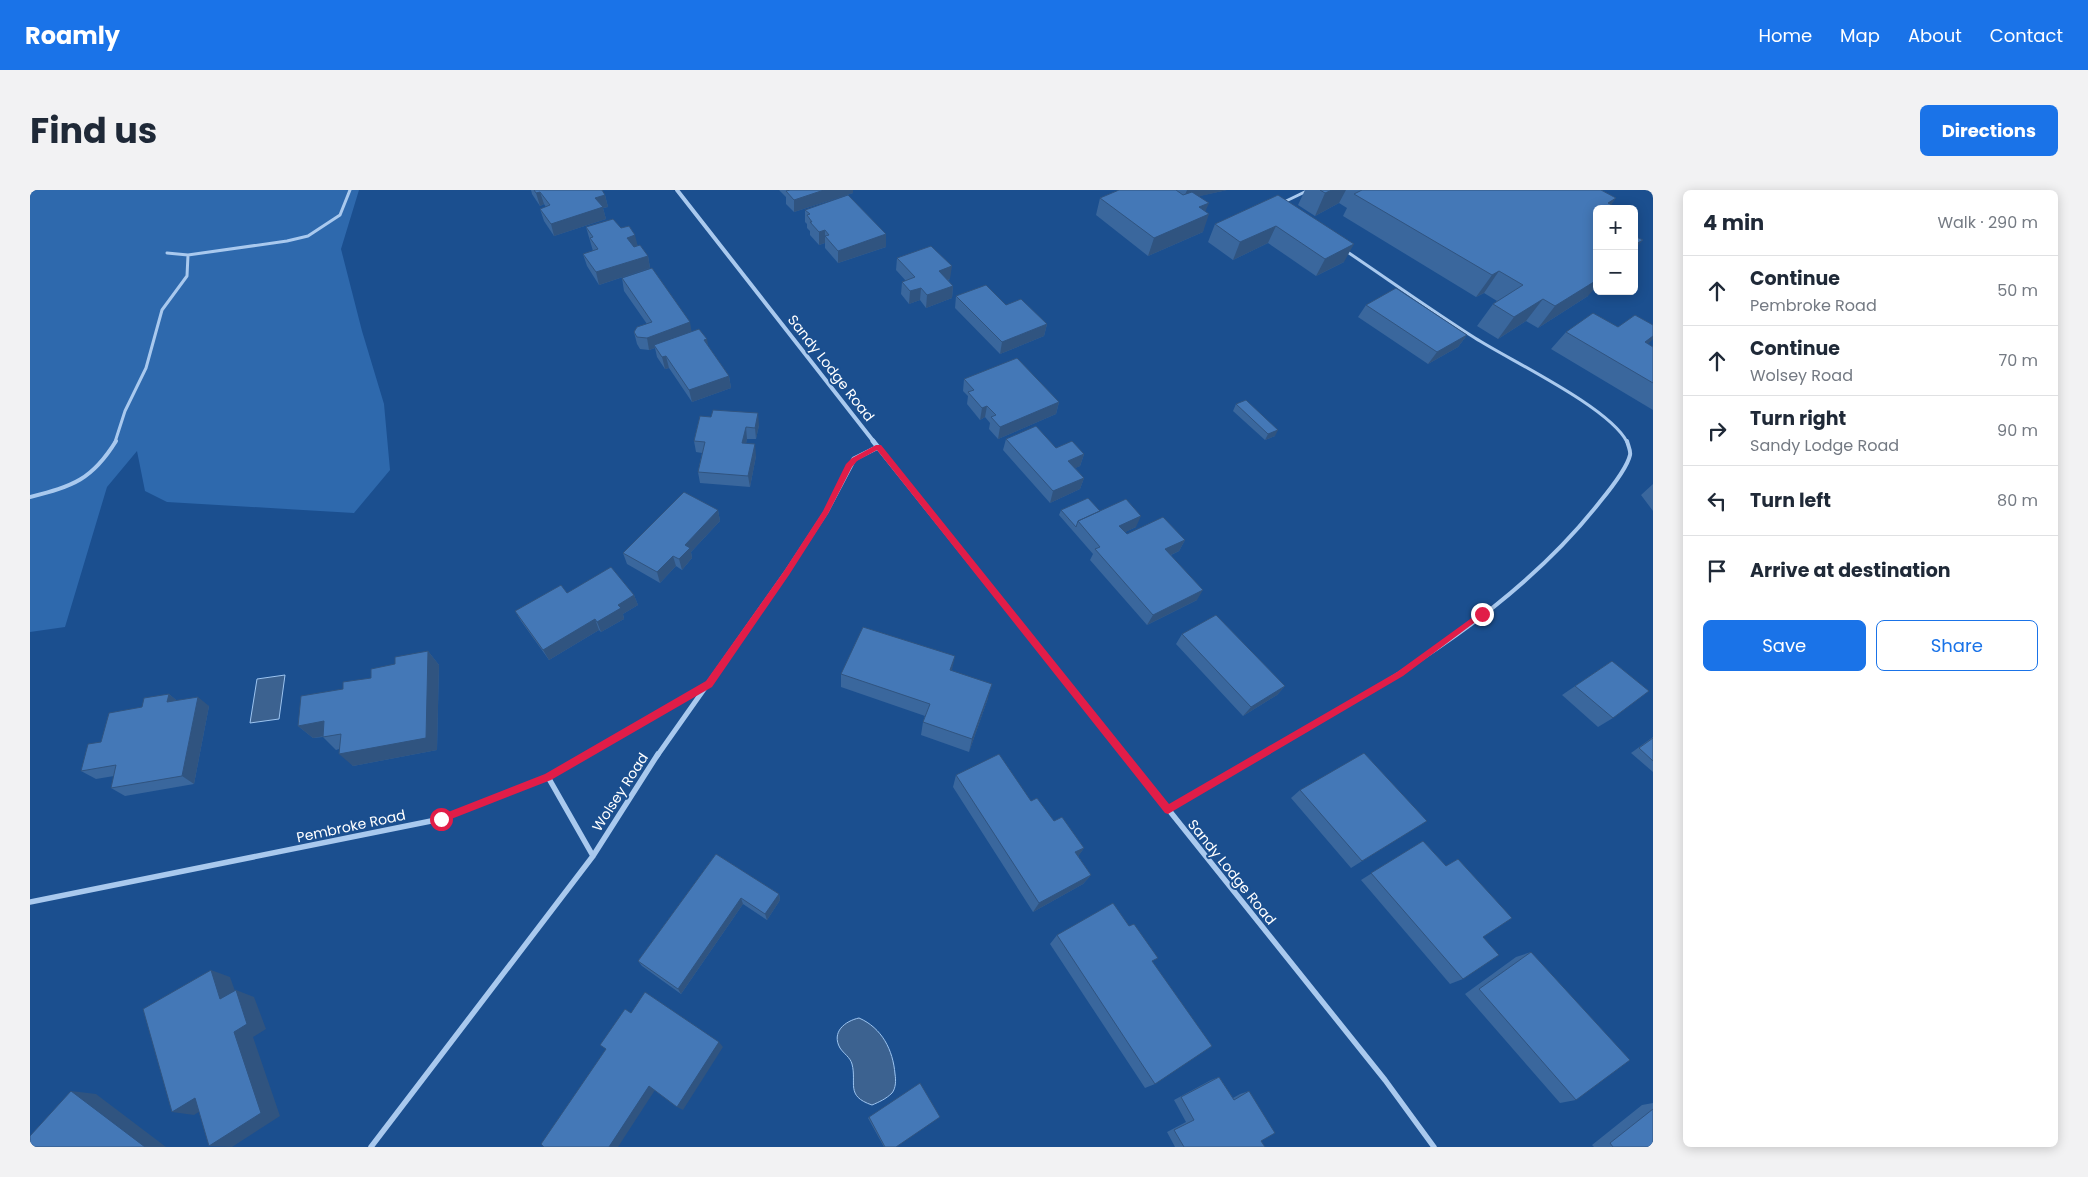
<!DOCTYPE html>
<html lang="en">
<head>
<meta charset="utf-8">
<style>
  body { margin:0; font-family:Poppins,sans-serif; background:#f2f2f3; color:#1f2937 }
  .controls { position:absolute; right:15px; top:15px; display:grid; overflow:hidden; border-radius:8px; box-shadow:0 2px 12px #0003 }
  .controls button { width:45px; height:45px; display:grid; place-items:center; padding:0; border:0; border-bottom:1px solid #e0e1e3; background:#fff; color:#1f2937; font:25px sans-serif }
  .stop { position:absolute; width:15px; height:15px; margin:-11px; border:4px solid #e11d48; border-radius:50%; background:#fff }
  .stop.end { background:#e11d48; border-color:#fff; box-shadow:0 1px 5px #0008 }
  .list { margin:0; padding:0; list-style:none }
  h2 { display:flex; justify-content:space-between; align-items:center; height:65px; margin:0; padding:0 20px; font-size:21px }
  h2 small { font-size:16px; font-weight:400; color:#747a83 }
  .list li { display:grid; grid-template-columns:32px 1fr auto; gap:15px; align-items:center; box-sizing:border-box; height:70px; padding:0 20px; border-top:1px solid #e0e1e3 }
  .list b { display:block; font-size:19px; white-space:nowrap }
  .list p { margin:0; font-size:16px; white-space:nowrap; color:#747a83 }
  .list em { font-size:16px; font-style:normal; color:#747a83 }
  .actions { display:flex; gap:10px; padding:15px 20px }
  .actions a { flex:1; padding:11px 0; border:1px solid #1a73e8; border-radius:8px; text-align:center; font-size:18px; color:#1a73e8 }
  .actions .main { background:#1a73e8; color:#fff }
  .icon { flex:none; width:28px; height:28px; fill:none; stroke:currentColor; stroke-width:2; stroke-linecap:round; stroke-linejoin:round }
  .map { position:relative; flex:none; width:1623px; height:957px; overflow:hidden; border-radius:8px }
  header { display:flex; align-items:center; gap:30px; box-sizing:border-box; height:70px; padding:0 25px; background:#1a73e8; color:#fff }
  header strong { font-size:24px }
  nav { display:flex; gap:28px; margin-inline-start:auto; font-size:18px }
  .intro { display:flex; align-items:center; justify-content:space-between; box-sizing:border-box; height:120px; padding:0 30px }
  h1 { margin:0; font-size:35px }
  .button { padding:12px 22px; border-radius:8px; background:#1a73e8; color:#fff; font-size:18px; font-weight:700 }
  main { display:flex; gap:30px; padding:0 30px }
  aside { flex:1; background:#fff; border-radius:8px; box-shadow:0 2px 12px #0003 }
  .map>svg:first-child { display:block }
  .green { fill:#2e69ad }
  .water { fill:#3c6290; stroke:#9cc4f0 }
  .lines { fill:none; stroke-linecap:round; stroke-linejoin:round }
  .service-far2 { stroke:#a9c9ee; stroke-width:3 }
  .service-far1 { stroke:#a9c9ee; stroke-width:4 }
  .service { stroke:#a9c9ee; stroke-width:4.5 }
  .minor-far2 { stroke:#a9c9ee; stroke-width:4 }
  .minor-far1 { stroke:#a9c9ee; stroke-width:5 }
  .minor { stroke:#a9c9ee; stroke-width:5.5 }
  .wall { fill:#3a679d }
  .shaded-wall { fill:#305480 }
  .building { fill:#4478b7; stroke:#305480 }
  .route { fill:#e11d48 }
  .labels { text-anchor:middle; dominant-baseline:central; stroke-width:4; stroke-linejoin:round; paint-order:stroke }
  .street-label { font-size:14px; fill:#fff; stroke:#1b4f8f }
</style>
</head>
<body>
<header>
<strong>Roamly</strong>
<nav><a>Home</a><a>Map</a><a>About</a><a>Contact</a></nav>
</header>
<div class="intro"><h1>Find us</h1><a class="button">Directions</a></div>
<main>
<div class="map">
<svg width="1623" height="957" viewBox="0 0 1623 957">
  <rect width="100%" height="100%" fill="#1b4f8f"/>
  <path class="green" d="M0 0H329L311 59 332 141 354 214 360 280 324 323 137 312 115 301 107 261 77 297 35 437 0 442Z"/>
  <path class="water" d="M255 485 249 529 220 533 227 489Z
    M829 828C852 838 863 860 865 884 866 890 866 898 862 903 856 909 849 912 842 915 815 906 827 893 822 874 820 867 814 864 810 858 801 842 815 831 829 828Z"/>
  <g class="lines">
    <path class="service-far2" d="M1254 12 1279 0
      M1316 61C1359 90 1401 120 1445 148 1481 171 1579 217 1597 252
      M137 63 158 65 257 51 278 46 310 25 320 0
      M85 252 95 221 116 178 132 120 157 86 158 65"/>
    <path class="service-far1" d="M0 307C43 296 62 290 86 251
      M1231 566C1352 495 1481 425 1569 313 1578 302 1597 279 1600 265 1601 261 1598 255 1597 251"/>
    <path class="service" d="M1138 620 1233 564"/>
    <path class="minor-far2" d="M647 0 844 252"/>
    <path class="minor-far1" d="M843 251 1095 566
      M555 566 676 496
      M627 566 756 383 796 322 824 269 848 257"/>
    <path class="minor" d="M1094 564 1355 890 1404 957
      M518 587 563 666
      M0 712 411 629 518 587 557 564
      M341 957 563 666 628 564"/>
  </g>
  <path class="wall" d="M501 0H572L575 5 578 17 573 18 576 29 524 46 514 31 510 19 516 17 514 14 510 16 502 4Z
    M749 0H823V3L764 22 756 14V7Z
    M1089 0H1197L1169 6 1175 22 1173 42 1118 66 1066 25 1070 8Z
    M1275 0H1571L1586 8 1581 14 1567 19 1558 106 1508 138 1496 131 1468 149 1447 136 1463 114 1467 111 1454 103 1446 107 1313 26 1317 18 1309 13 1285 26 1268 15Z
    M1248 5 1314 72 1286 86 1238 53 1203 70 1178 52 1185 34Z
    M775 20 856 44V57L808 73 795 58V53L789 55 780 45V41L777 38V34L775 32Z
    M556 37 591 38 618 66 620 78 569 95 557 76 553 64 563 61Z
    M867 68 920 89 918 90 923 96 922 108 896 118 890 110 879 114 871 104 872 92 876 91 866 80Z
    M592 88 662 142 678 156 699 186 701 198 662 212 639 178 635 179 627 167 625 158 619 160 610 159 607 154 604 142 617 134 594 101Z
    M926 106 976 115 1017 134 1014 146 970 164 925 118Z
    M1336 115 1437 145 1428 157 1398 174 1328 127Z
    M1536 142 1618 154 1623 157V220L1521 159Z
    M934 189 1029 212 1026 224 968 249 959 239 960 233 955 227 950 230 937 214 938 206 933 201Z
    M1206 214 1245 246 1235 250 1203 221Z
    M670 226 729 235 726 249H717L716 253 726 266 720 297 670 293 668 282 672 263 666 262 664 251Z
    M976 249 1026 258 1054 264 1050 276 1045 278 1054 288 1050 299 1020 313 973 260Z
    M1623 294V321L1611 305Z
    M688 320 690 331 661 362 662 368 652 380 646 376 630 393 597 374 593 363Z
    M1031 320 1070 321 1106 337 1095 342 1097 344 1155 350 1149 361 1141 365 1167 410 1117 435 1060 370 1063 364 1029 325Z
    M537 403 604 405 608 415 593 424 594 429 571 442 569 440 519 470 491 431 485 421Z
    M1152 444 1255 496 1247 505 1213 526 1146 454Z
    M398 461 409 475 407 560 323 576 309 559 306 560 293 547 283 548 268 536 313 499 341 488 365 474Z
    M1582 471 1583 528 1568 537 1532 505Z
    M922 481 958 508 939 562 891 545 893 532 895 526 811 497V484Z
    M139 504 146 510 179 516 164 594 95 606 81 598 84 586 66 589 51 581 112 517Z
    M1623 547V582L1601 563Z
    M926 585 1024 631 1054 658 1048 666 1061 685 1053 694 1003 722 923 597Z
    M1270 600 1385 638 1321 678 1261 608Z
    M1393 651 1416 676 1428 669 1453 747 1433 789 1420 794 1331 690Z
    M686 664 749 704 750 710 737 730 713 714 651 804 612 776 608 771Z
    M1027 745 1123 772 1125 894 1115 898 1020 754Z
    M1501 762 1546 910 1530 913 1435 804 1486 767Z
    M1189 887 1203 908 1210 904 1219 901 1231 951 1235 957H1145L1137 942 1156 932 1144 910 1181 890Z
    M1623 913V957H1564L1562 955 1612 915Z
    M839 927 866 957H854L838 928Z"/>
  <path class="shaded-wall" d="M794 0H823V3L764 22V10Z
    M1157 0H1197L1153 10Z
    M1302 0H1316L1309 13 1285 26 1295 3Z
    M510 2 514 14 510 16 506 3Z
    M575 5 578 17 573 18 576 29 524 46 521 34 565 8Z
    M1586 8 1578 19V13Z
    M1179 13 1173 27 1179 24 1173 42 1118 66 1124 48 1169 17Z
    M1246 36 1238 53 1203 70 1210 52Z
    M795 40V53L789 55V42Z
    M856 44V57L808 73V61Z
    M605 45 608 57 600 60 597 48Z
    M1613 50 1604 60V55Z
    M1324 54 1314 72 1286 86 1295 69Z
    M618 66 620 78 569 95 566 82Z
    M922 76 920 89 908 93 909 81Z
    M1469 81 1454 103 1446 107 1462 85Z
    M1567 90V96L1558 106 1508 138 1525 116Z
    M923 96 922 108 896 118 897 105Z
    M891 98 890 110 879 114 880 101Z
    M1513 109 1496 131 1468 149 1484 127Z
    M660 132 662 144 624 155 625 158 619 160 617 148Z
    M1017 134 1014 146 970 164 972 152Z
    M1437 145 1428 157 1398 174 1407 162Z
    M1623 146V149L1615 157V152Z
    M677 149 679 161 674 150Z
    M636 166 639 178 635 179 632 167Z
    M699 186 701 198 662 212 659 200Z
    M1029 212 1026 224 968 249 970 237Z
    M957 216 955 227 950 230 952 218Z
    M728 223 729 235 726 249 725 238Z
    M716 237 717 249 714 265 712 253Z
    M1248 240 1245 246 1235 250 1238 244Z
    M725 254 726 266 720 297 718 286Z
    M1054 264 1050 276 1035 283 1038 271Z
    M1054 288 1050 299 1020 313 1023 301Z
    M688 320 690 331 661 362 662 368 652 380 649 369 655 355Z
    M1111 326 1106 337 1085 347 1089 336Z
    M1155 350 1149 361 1130 370 1135 359Z
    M643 366 646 376 630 393 627 382Z
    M1173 400 1167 410 1117 435 1123 425Z
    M604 405 608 415 593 424 594 429 571 442 567 432 588 415Z
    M565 429 569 440 519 470 513 460Z
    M398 461 409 475 407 560 323 576 309 564Z
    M925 466 922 480 917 494 920 480Z
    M962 494 958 508 939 562 942 549Z
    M1255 496 1247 505 1213 526 1221 517Z
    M139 504 151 514 137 512Z
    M168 507 179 516 164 594 152 586Z
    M294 531 307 544 283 548 268 536Z
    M1054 658 1047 668 1045 662Z
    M1061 685 1053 694 1003 722 1009 713Z
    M749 704 750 710 737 730 735 724Z
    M711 708 713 714 651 804 648 799Z
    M181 780 200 787 210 815 190 809Z
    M206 800 224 807 236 839 223 847 250 926 202 957 179 956Z
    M689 852 693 857 653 920 647 917Z
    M619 896 625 900 588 957H579Z
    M41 901 66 904 136 957H115Z
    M165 908 186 911 164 925 142 922Z"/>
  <path class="building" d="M504 0H572L575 5 565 8 573 17 521 34 510 19 520 15 510 2 506 3Z
    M760 0H794L764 10 756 1Z
    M1089 0H1146L1153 5 1162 2 1179 13 1169 17 1179 24 1124 48 1070 8Z
    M1290 0H1302L1295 3Z
    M1332 0H1571L1586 8 1578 13 1590 19H1567V90L1525 116 1513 109 1484 127 1463 114 1493 95 1469 81 1462 85 1324 4Z
    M818 5 856 44 808 61 795 46 799 45 795 40 789 42 780 32H782L777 25 780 24 775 20Z
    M1248 5 1324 54 1295 69 1246 36 1210 52 1185 34Z
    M583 29 591 38 599 36 605 45 597 48 604 57 610 55 618 66 566 82 553 64 568 59 560 48 563 47 556 37Z
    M1604 46 1613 50 1604 55Z
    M901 56 922 76 909 81 923 96 897 105 891 98 880 101 872 92 885 87 867 68Z
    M622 78 660 132 617 148 607 147 604 142 607 137 622 132 592 88Z
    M956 95 976 115 991 109 1017 134 972 152 926 106Z
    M1366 98 1437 145 1407 162 1336 115Z
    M1563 123 1588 137 1605 125 1623 135V146L1615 152 1623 157V193L1536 142Z
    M669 139 677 149 674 150 699 186 659 200 636 166 632 167 624 155Z
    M987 168 1029 212 970 237 961 227 966 225 957 216 952 218 938 202 944 200 934 189Z
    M1216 210 1248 240 1238 244 1206 214Z
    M683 220 728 223 725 238 716 237 712 253 725 254 718 286 668 282 675 252 664 251 670 226 681 227Z
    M1006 236 1026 258 1042 251 1054 264 1038 271 1054 288 1023 301 976 249Z
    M654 302 688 320 655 355 660 358 649 369 643 366 627 382 593 363Z
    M1058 308 1070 321 1048 331 1046 337 1031 320Z
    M1096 309 1111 326 1089 336 1097 344 1133 327 1155 350 1135 359 1173 400 1123 425 1065 359 1070 357 1048 331Z
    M581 377 604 405 588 415 591 418 567 432 565 429 513 460 485 421 531 395 537 403Z
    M1186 425 1255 496 1221 517 1152 444Z
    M833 437 925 466 920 480 962 494 942 549 893 532 900 514 811 484Z
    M398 461 396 548 309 564 311 544 293 547 294 531 268 536 271 506 313 499V492L341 488V479L365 474V467Z
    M1582 471 1619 501 1583 528 1545 496Z
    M139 504 137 512 168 507 152 586 81 598 86 575 51 581 58 554 71 552 79 523 112 517 114 508Z
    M1623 548V571L1609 558Z
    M1334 563 1397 631 1332 671 1270 600Z
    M969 564 1001 611 1007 608 1024 631 1032 627 1054 658 1045 662 1061 685 1009 713 926 585Z
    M1393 651 1416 676 1428 669 1482 728 1453 747 1469 765 1433 789 1341 683Z
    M686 664 749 704 735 724 711 708 648 799 608 771Z
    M1083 713 1099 736 1104 734 1128 768 1122 771 1182 856 1125 894 1027 745Z
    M1501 762 1600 870 1546 910 1449 799Z
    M181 780 190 809 206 800 217 834 204 842 231 923 179 956 165 908 142 922 113 819Z
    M615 802 689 852 647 917 619 896 579 957H514L511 954 576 859 570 855 595 819 601 823Z
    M1189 887 1204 910 1219 901 1245 943 1231 951 1235 957H1154L1144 940 1164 930 1151 907Z
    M890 893 910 927 866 957H855L839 927Z
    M41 901 115 957H0V946Z
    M1623 919V957H1583L1580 953Z"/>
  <path class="route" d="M846 255H851L1139 614 1367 482 1450 422 1452 421 1456 424 1373 486 1138 624 1135 623 847 260 827 271 822 277 798 324 759 385 682 497 521 590 411 633 408 632V626L515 584 676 491 754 381 793 321 816 274 822 268Z"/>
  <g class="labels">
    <g class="street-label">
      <text transform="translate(801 178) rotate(52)">Sandy Lodge Road</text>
      <text transform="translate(590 602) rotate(-57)">Wolsey Road</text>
      <text transform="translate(321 636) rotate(-12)">Pembroke Road</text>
      <text transform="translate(1202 682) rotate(51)">Sandy Lodge Road</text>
    </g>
  </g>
</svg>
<div class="controls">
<button>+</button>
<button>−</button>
</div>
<div class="stop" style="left:411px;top:629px"></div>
<div class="stop end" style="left:1452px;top:424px"></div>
</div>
<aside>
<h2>4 min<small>Walk · 290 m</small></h2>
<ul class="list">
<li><svg class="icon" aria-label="ahead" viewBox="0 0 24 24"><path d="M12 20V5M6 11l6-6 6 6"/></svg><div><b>Continue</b><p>Pembroke Road</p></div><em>50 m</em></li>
<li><svg class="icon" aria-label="ahead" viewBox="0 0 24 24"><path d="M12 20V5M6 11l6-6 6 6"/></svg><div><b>Continue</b><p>Wolsey Road</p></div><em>70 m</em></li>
<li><svg class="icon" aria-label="right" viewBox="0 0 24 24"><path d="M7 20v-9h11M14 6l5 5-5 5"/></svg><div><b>Turn right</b><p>Sandy Lodge Road</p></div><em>90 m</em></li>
<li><svg class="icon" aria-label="left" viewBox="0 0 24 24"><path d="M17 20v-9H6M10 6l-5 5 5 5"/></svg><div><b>Turn left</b></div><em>80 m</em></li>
<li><svg class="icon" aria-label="arrive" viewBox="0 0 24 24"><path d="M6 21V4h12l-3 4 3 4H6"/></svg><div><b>Arrive at destination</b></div></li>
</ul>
<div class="actions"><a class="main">Save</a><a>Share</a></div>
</aside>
</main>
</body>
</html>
